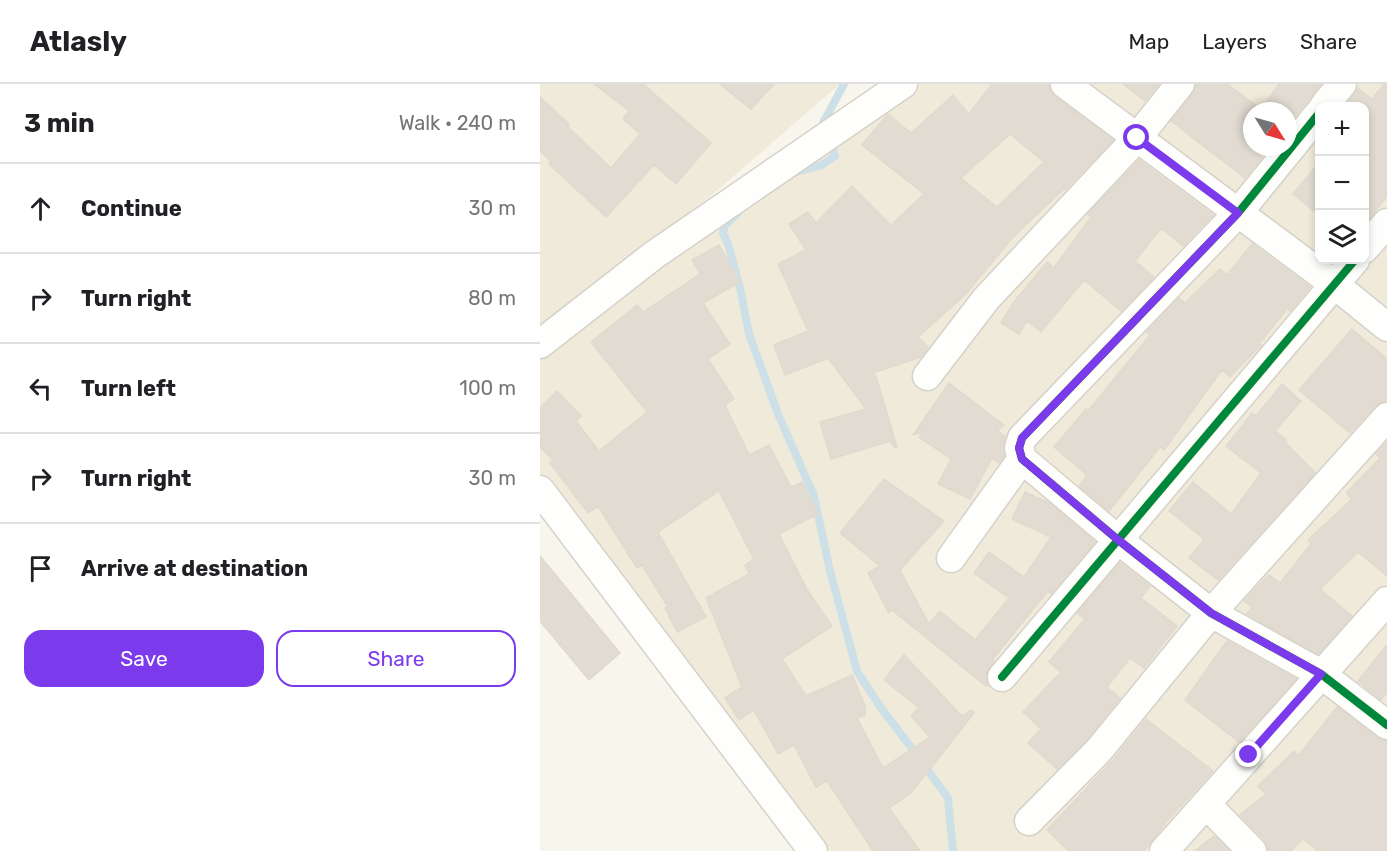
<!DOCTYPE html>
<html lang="en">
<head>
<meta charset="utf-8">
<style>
  body { margin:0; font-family:Rubik,sans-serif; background:#f6f6f6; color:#202124 }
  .controls { position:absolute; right:18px; top:18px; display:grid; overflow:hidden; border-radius:12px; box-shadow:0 3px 9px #0003 }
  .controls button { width:54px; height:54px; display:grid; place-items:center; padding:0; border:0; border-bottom:2px solid #e0e0e0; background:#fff; color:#202124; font:30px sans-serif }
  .compass { position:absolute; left:703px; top:18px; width:54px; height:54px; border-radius:50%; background:#fff; box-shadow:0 3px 9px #0003; rotate:127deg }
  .stop { position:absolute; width:18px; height:18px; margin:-14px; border:4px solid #7c3aed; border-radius:50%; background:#fff }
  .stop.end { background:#7c3aed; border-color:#fff; box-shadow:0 2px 6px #0008 }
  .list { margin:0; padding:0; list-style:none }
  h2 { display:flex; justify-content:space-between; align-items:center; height:78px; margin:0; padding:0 24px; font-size:26px }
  h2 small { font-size:20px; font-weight:400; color:#757577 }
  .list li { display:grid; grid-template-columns:39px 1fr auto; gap:18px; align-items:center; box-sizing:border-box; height:90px; padding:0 24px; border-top:2px solid #e0e0e0 }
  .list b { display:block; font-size:22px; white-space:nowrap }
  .list em { font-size:20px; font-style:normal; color:#757577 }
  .actions { display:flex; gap:12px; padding:18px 24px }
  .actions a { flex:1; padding:14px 0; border:2px solid #7c3aed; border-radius:18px; text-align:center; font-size:21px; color:#7c3aed }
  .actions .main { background:#7c3aed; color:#fff }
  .icon { flex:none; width:33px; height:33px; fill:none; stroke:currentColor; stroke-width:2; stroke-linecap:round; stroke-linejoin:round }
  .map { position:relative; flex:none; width:847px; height:767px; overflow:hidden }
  header { display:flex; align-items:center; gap:36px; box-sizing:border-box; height:84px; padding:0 30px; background:#fff; border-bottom:2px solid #e0e0e0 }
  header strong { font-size:28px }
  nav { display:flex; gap:33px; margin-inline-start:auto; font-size:21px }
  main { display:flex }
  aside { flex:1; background:#fff }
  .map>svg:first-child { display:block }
  .residential { fill:#f0eada; fill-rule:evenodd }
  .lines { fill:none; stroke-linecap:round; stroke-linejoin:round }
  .stream { stroke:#cee0e7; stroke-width:8 }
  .building { fill:#e1dbd1; stroke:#e0dace; stroke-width:1.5; fill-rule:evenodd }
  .street-casing { stroke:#d6d2ca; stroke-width:31 }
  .street { stroke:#fefefc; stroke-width:28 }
  .cycleway-casing { stroke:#fefbed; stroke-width:11 }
  .cycleway { stroke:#00873e; stroke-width:8 }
  .route { stroke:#7c3aed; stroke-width:8 }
</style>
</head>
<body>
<header>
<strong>Atlasly</strong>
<nav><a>Map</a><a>Layers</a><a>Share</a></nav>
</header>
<main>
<aside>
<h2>3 min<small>Walk · 240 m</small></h2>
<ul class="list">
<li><svg class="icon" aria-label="ahead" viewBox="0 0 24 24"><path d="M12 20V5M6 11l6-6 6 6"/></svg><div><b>Continue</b></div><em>30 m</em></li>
<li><svg class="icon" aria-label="right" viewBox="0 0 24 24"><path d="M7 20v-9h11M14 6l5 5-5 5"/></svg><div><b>Turn right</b></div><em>80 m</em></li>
<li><svg class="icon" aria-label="left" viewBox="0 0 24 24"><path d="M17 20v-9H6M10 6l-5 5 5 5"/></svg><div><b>Turn left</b></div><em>100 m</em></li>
<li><svg class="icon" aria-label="right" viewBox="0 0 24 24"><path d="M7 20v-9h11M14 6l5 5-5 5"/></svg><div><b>Turn right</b></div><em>30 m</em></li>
<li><svg class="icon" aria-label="arrive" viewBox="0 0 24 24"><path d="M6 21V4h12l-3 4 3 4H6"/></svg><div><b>Arrive at destination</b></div></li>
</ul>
<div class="actions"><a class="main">Save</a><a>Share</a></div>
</aside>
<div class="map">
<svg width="847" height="767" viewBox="0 0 847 767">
  <rect width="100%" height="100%" fill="#f7f5ec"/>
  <path class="residential" d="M0 0H300L0 260Z
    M347 0H847V767H258L0 424V273ZM780 22H824V176H780ZM712 27H748V63H712Z"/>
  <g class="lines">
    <path class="stream" d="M286 45 283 39 304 0
      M256 88 282 81 295 72 290 56
      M197 130 185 141 183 149 189 163 200 204 209 250 238 330 274 412 290 487 317 587 341 624 377 671
      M384 681 408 714 413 767"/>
  </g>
  <path class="building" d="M54 0H103L171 59 136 100 114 81 66 133 9 80 11 77 0 67V13L29 40 27 42 71 84 100 50 83 35 89 27Z
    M180 0H234L211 25Z
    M452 0H509L510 7 515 13 573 56 526 105 525 104 472 154 426 210 378 253 388 263 381 273 333 289 337 295 357 363 355 364 350 357 291 375 280 338 326 325 288 274 245 291 234 261 268 247 238 180 266 166 249 140 268 128 276 139 312 102 351 141 384 110 322 61 348 30 371 49 413 11 429 30ZM470 50 504 78 457 123 421 94Z
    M583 0H619L605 17Z
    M656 0H687L721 25 739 0H781L748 41V27H712V63H730L705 94 631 37 653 10Z
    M844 0H847V112L825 140V24L826 22H805L818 4 832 15Z
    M599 76 673 131 643 162 621 144 595 177 614 193 581 227 544 196 501 248 487 237 479 250 461 239 473 219 507 178 514 184 551 133 548 130Z
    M780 77V132L753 110Z
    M712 160 770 203 750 227 747 225 719 260 721 261 690 293 682 286 624 366 620 363 569 427 539 402 547 391 514 363 546 325 548 327 610 251 607 248 639 214 645 219 680 185 687 191Z
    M179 161 200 198 163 219 190 260 168 275 194 315 185 321 209 371 229 361 251 403 262 398 278 430 239 450 268 507 292 542 242 575 266 612 312 591 325 622V631L317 634 343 684 390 653 371 632 379 624 344 596 364 571 422 632 431 626 434 629 371 709 349 724 380 767H333L287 697 276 703 254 661 238 670 214 626 199 636 185 614 202 603 166 514 209 490 205 481 214 475 179 407 118 448 166 533 137 548 125 524 128 523 102 481 97 484 58 422 48 429 10 379 13 376 0 363V324L17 307 41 332 36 337 59 367 107 328 51 258 97 221 103 228 160 190 152 176Z
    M812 245 847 275V317L841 318 835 322 810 349 759 306Z
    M409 299 464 341 457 347 465 352 463 360 464 372 459 379 452 374 430 415 398 400 411 375 379 353 383 348 373 351Z
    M742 300 761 317 735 347 747 356 745 358 775 389 678 496 649 474 664 455 629 427 653 398 691 430 721 389 686 362 712 329 716 332Z
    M847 358V492L818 468 780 505 812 532 778 570 707 530 712 523 704 517 729 491 740 499 771 460 768 456 812 415 806 409 840 374 836 370Z
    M344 395 404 437 360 486 389 540 400 527 435 556 469 514 434 489 449 468 484 493 511 453 472 435 485 408 509 419 555 458 511 510 508 507 452 576 454 577 446 591 449 602H446L352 526 349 529 328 489 340 482 300 449Z
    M0 472 80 569 49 596 0 537Z
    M580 479 610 502 601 514 637 542 604 584 590 574 567 603 580 614 547 655 517 685 488 659 501 645 483 628 521 588 509 578 545 535 537 529Z
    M687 557 756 595 699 658 645 616Z
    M847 561V608L841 616 818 597Z
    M797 623 837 654 847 657V767H778L763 755 751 767H728L724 755 700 731 726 710 718 702 754 667 758 672Z
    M606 635 673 687 627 737 604 767H529L507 746 572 677Z
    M674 752 689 767H655Z"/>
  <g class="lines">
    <defs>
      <path id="street" d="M525 0 794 200 847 243
        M784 22 802 0
        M780 28 698 129 482 354 479 364 482 375 577 455 671 529 781 590 847 641
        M824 165 847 139
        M0 260 114 171 363 0
        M387 292 446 215 597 54 640 0
        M0 406 273 767
        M411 474 482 375
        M462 593 815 176
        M666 720 712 767
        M489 737 559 666 671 529 847 333
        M624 767 847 517"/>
    </defs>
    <use href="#street" class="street-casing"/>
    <use href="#street" class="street"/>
    <defs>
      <path id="cycleway" d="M780 28 698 129 482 354 479 364 482 375 577 455 671 529 781 590 847 641
        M462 593 815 176"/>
    </defs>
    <use href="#cycleway" class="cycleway-casing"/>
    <use href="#cycleway" class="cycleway"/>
  </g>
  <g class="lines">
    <path class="route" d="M597 54 698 129 482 354 479 364 482 375 577 455 671 529 781 590 709 671"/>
  </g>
</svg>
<div class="controls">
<button>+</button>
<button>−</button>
<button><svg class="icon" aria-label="layers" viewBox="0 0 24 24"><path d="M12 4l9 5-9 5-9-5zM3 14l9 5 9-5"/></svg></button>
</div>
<svg class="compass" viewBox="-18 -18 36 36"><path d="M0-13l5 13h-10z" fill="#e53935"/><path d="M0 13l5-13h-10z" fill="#757577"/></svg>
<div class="stop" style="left:597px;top:54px"></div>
<div class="stop end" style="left:709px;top:671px"></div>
</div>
</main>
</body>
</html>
